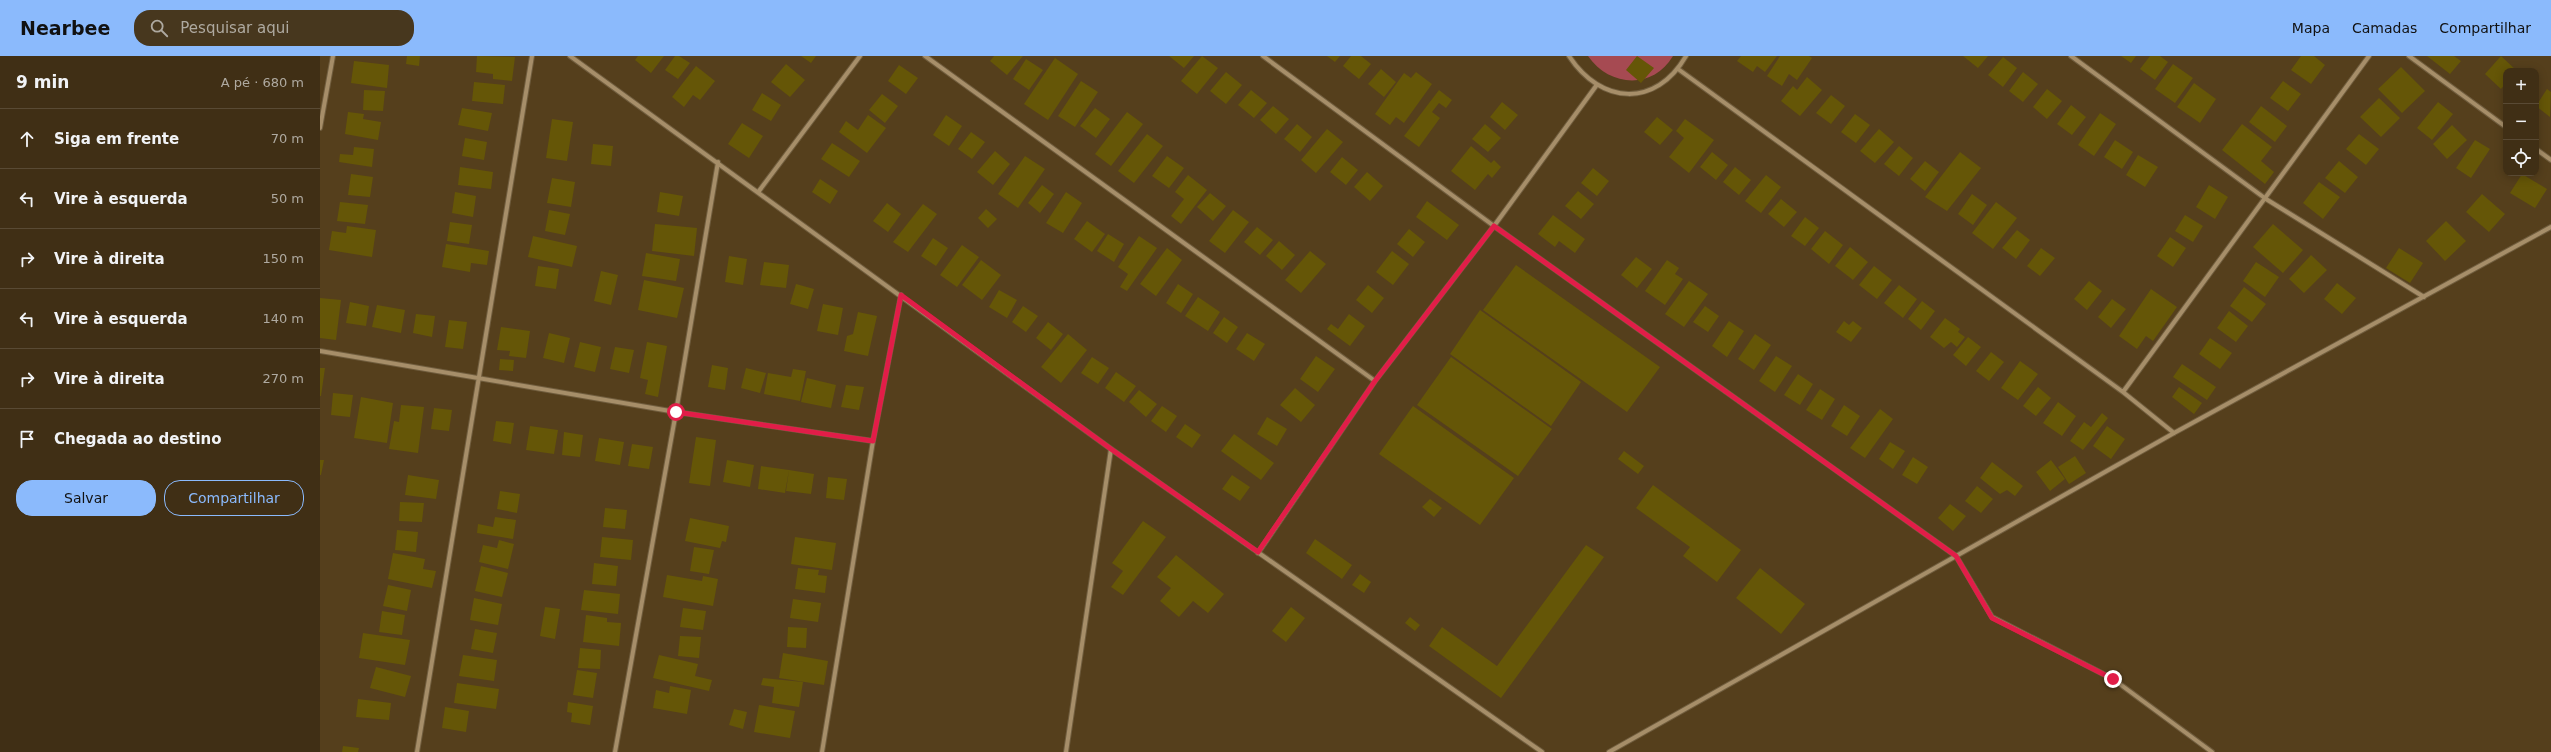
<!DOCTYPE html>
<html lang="pt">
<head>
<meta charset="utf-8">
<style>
  body { margin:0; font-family:"DejaVu Sans",sans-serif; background:#47371e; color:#f1f3f6 }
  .controls { position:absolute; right:12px; top:12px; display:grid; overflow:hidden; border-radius:8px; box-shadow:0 2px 10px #0003 }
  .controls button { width:36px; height:36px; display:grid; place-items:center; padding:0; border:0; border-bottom:1px solid #594a34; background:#402f15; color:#f1f3f6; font:20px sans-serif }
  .stop { position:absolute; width:12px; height:12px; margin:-9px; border:3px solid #e11d48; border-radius:50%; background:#fff }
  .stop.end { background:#e11d48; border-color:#fff; box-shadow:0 1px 4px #0008 }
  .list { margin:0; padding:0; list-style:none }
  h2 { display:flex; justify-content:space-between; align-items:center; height:52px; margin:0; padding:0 16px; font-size:17px }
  h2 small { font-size:13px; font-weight:400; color:#aea9a0 }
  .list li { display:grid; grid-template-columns:26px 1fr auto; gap:12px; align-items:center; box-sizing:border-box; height:60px; padding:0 16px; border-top:1px solid #594a34 }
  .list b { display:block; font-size:15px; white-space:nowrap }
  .list em { font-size:13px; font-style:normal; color:#aea9a0 }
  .actions { display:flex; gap:8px; padding:12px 16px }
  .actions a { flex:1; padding:9px 0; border:1px solid #8bbafc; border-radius:16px; text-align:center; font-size:14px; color:#8bbafc }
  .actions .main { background:#8bbafc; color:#111 }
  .icon { flex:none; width:22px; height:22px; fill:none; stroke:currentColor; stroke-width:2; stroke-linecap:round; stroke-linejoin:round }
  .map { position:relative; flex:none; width:2231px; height:696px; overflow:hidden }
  header { display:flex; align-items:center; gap:24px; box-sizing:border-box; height:56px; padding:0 20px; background:#8bbafc; color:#111 }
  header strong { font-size:19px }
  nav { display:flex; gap:22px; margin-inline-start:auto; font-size:14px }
  .search { width:280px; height:36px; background:#47371e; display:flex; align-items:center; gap:10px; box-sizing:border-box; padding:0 14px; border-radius:16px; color:#aea9a0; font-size:15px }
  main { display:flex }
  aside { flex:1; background:#402f15 }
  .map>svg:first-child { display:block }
  .green { fill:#a64a52 }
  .building { fill:#655607 }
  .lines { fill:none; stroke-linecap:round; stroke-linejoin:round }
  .street-casing { stroke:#705d3e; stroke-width:6 }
  .street { stroke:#a68e69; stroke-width:4 }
  .route { stroke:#e11d48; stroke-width:5 }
</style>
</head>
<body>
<header>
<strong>Nearbee</strong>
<div class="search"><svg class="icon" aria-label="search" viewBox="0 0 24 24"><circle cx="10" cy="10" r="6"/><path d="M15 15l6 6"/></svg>Pesquisar aqui</div>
<nav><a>Mapa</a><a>Camadas</a><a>Compartilhar</a></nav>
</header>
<main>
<aside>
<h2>9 min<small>A pé · 680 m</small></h2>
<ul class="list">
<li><svg class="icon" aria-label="ahead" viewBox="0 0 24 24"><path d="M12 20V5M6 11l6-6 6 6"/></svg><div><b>Siga em frente</b></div><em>70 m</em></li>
<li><svg class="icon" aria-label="left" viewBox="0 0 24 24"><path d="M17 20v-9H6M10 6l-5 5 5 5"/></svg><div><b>Vire à esquerda</b></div><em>50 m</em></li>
<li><svg class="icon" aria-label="right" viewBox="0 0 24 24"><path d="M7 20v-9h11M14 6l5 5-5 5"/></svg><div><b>Vire à direita</b></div><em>150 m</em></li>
<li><svg class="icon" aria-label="left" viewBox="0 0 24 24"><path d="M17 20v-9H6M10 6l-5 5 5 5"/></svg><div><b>Vire à esquerda</b></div><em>140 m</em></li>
<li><svg class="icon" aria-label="right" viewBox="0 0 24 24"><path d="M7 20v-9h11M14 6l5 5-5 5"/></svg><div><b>Vire à direita</b></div><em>270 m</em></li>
<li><svg class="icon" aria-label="arrive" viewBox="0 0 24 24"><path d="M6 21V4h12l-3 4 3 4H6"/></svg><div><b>Chegada ao destino</b></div></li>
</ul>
<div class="actions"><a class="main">Salvar</a><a>Compartilhar</a></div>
</aside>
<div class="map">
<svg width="2231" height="696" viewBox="0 0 2231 696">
  <rect width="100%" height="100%" fill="#553f1c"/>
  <path class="green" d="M1268 0H1353C1333 34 1289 31 1268 0Z"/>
  <path class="building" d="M87 0H100L99 10 86 8Z
    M157 0 195 1 192 25 173 23V18L156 16Z
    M318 0H344L331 17 315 4Z
    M355 0H359L370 7 358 23 345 14Z
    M481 0H496L491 7Z
    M674 0H703L687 19 670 5Z
    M849 0H874L864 12Z
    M882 0 898 12 877 38 861 25Z
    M1007 0H1020L1015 6Z
    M1031 0H1041L1051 8 1039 23 1023 10Z
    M1317 0 1334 12 1321 27 1306 14Z
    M1421 0H1457L1445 16 1437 10 1433 16 1417 5Z
    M1460 0H1489L1492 2 1477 24 1469 18 1462 30 1447 20Z
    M1643 0H1668L1658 12Z
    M1801 0H1816L1811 7Z
    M1830 0H1840L1848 6 1835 24 1820 13Z
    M1981 0H1994L2005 9 1991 28 1971 14Z
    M2107 0H2134L2141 5 2130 18Z
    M2181 0 2197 15H2186V27L2181 33 2165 18Z
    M1683 1 1697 12 1683 31 1668 19Z
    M735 2 758 18 728 64 704 48Z
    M706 3 723 14 709 34 693 23Z
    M34 5 69 9 67 32 31 27Z
    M466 8 485 24 470 41 451 26Z
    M1853 8 1873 22 1855 47 1835 33Z
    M579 9 598 22 586 38 568 25Z
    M376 10 395 25 380 44 373 39 364 51 352 41Z
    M2081 11 2105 35 2082 57 2058 33Z
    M1061 13 1076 26 1064 41 1048 28Z
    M906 16 922 29 906 48 890 35Z
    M1096 16 1112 28 1084 67 1076 61 1070 69 1055 58 1084 17 1091 22Z
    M1703 16 1718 28 1703 46 1689 35Z
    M1487 21 1502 34 1480 60 1461 45 1473 30 1477 34Z
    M761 25 778 36 755 71 738 60Z
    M1963 25 1981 38 1968 55 1950 42Z
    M154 26 185 29 183 48 152 45Z
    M1874 27 1896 43 1880 67 1857 51Z
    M1727 33 1742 45 1727 63 1713 51Z
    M2227 33 2231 36 2230 61 2216 50Z
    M44 34 65 35 63 55 43 54Z
    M931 34 947 47 934 62 918 49Z
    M1119 34 1132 44 1126 52 1119 47 1112 56 1120 62 1099 91 1084 80Z
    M442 37 461 49 451 65 432 54Z
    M562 38 578 50 565 67 549 54Z
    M1511 39 1525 50 1511 68 1496 57Z
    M2059 42 2080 62 2061 81 2040 61Z
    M1182 46 1198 59 1185 74 1170 61Z
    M2118 46 2133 58 2112 84 2097 72Z
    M1751 49 1766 61 1752 79 1737 68Z
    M953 50 969 63 956 78 940 64Z
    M1941 50 1967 70 1955 86 1929 66Z
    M142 52 172 57 168 75 138 69Z
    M775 52 790 63 776 82 760 70Z
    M28 56 44 58 43 63 61 66 58 84 25 78Z
    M807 56 823 68 791 110 775 98Z
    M1780 57 1796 68 1774 100 1758 89Z
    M1535 58 1550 69 1536 87 1521 76Z
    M548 59 566 72 547 97 519 76 526 65 538 74Z
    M626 59 642 70 629 90 613 79Z
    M1337 61 1353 74 1340 89 1324 76Z
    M232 63 253 66 247 105 226 102Z
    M1365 63 1394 84 1369 117 1349 101 1364 82 1356 75Z
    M422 67 443 80 429 102 408 88Z
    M977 68 992 81 980 96 964 83Z
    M1165 68 1181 82 1168 96 1152 83Z
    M1922 68 1952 91 1941 105 1954 116 1945 128 1902 94Z
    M2132 69 2147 84 2127 103 2113 88Z
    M1007 73 1023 86 996 117 981 104Z
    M1559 73 1574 86 1555 107 1540 95Z
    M651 76 665 86 652 103 638 93Z
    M827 78 843 90 814 127 798 115Z
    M2039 78 2059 93 2046 109 2026 93Z
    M145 82 167 86 164 104 142 100Z
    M1795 84 1813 96 1802 113 1784 101Z
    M2155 84 2170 93 2151 122 2136 112Z
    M512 87 540 105 529 121 501 103Z
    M273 88 293 90 291 110 271 108Z
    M1151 90 1171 107 1174 104 1181 111 1172 122 1168 118 1155 134 1131 115Z
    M1579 90 1593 102 1579 120 1564 108Z
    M34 91 54 93 52 111 19 106 20 98 33 99Z
    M675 95 690 108 673 129 657 116Z
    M1392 96 1408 109 1396 124 1380 111Z
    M1640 96 1661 112 1627 155 1605 141Z
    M1818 99 1838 111 1825 131 1806 119Z
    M705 100 725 113 698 152 678 138Z
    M847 100 864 112 849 132 832 120Z
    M1022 101 1038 114 1026 129 1010 116Z
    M1605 105 1619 116 1605 135 1590 123Z
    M2019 105 2038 121 2025 137 2005 122Z
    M140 111 173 116 171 133 138 129Z
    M1415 111 1431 124 1419 139 1403 126Z
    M1273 112 1289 125 1277 140 1261 127Z
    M1047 116 1063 130 1050 145 1034 131Z
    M31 118 53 121 50 141 28 139Z
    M2202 118 2227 133 2215 152 2190 137Z
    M868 119 887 134 861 168 851 160 864 143 855 136Z
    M1446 119 1461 131 1441 157 1425 145Z
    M232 122 255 126 251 151 227 147Z
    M500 123 518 135 510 148 492 136Z
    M1999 126 2020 141 2003 163 1983 147Z
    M722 129 734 138 720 157 708 147Z
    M1889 129 1908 141 1895 163 1876 151Z
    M1258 135 1274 148 1261 163 1245 150Z
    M135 136 156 140 153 161 132 157Z
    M340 136 363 140 359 160 337 156Z
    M746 136 762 147 743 177 726 167Z
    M890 137 906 150 893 165 877 151Z
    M1652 138 1667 149 1653 169 1638 158Z
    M2162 138 2185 158 2169 176 2146 156Z
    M1461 143 1477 156 1464 171 1448 158Z
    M1107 145 1139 169 1127 184 1096 161Z
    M20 146 48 149 45 168 17 165Z
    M1676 146 1697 162 1673 193 1652 177Z
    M567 147 581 158 568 176 553 165Z
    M603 148 617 158 588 196 573 186Z
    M666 153 677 163 668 172 658 162Z
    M229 154 250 158 245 179 225 175Z
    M913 154 929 166 905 197 889 185Z
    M1233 159 1265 183 1255 197 1239 185 1235 191 1218 178Z
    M1865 159 1883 170 1873 186 1855 175Z
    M1485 161 1499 172 1485 190 1471 180Z
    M767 165 785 178 772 196 754 183Z
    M2126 165 2146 185 2125 205 2106 185Z
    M130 166 152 169 149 188 127 185Z
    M335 168 377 172 374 200 332 195Z
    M1953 168 1983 194 1963 217 1933 191Z
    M27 170 56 174 52 201 9 194 12 175 26 177Z
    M937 171 953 184 940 199 924 186Z
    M1089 173 1105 186 1093 201 1077 188Z
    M1697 174 1710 184 1696 203 1682 192Z
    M1505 175 1523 189 1509 208 1491 193Z
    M788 178 804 188 794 206 777 195Z
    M213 180 257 190 252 211 208 201Z
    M819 180 837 192 807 235 800 231 808 218 798 211Z
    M1850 181 1866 192 1853 211 1837 200Z
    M613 182 628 192 616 210 601 200Z
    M959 185 975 199 962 214 946 200Z
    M126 188 169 195 167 209 151 207 150 216 122 211Z
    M642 189 659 201 637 231 620 219Z
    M1530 191 1548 206 1533 224 1515 210Z
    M847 192 862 204 836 240 820 228Z
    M1721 192 1735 202 1720 220 1707 210Z
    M2079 192 2103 207 2090 227 2066 212Z
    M990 195 1006 208 981 237 965 224Z
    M1072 195 1089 208 1073 229 1056 216Z
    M326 197 360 203 356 225 322 220Z
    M1991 199 2007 214 1984 237 1969 223Z
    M409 200 427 203 423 229 405 226Z
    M1316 201 1332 213 1317 232 1301 219Z
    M661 204 681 219 662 244 642 229Z
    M1347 204 1359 212 1355 218 1363 223 1345 249 1325 235Z
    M444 206 469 209 466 232 440 229Z
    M1936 206 1959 221 1945 241 1923 225Z
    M1196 209 1340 311 1307 356 1163 254Z
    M218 210 239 213 236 233 215 230Z
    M1554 210 1572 224 1557 243 1539 229Z
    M281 215 298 219 291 249 274 245Z
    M324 224 364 232 357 262 318 254Z
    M1369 225 1388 238 1364 271 1345 258Z
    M1769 225 1782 235 1767 254 1754 243Z
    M2017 227 2036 242 2022 258 2004 243Z
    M476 228 494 233 488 253 470 248Z
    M858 228 873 238 861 257 846 247Z
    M1048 229 1064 242 1052 257 1036 244Z
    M1579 229 1597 243 1583 262 1564 247Z
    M1924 231 1946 248 1932 266 1910 250Z
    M1831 233 1857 251 1833 285 1826 280 1817 293 1799 280Z
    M679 234 697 244 687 262 669 251Z
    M878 241 900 256 888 275 865 260Z
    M0 242 21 244 16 284 0 282Z
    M1792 243 1806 253 1791 272 1778 261Z
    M1602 245 1615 255 1601 274 1588 263Z
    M30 246 49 250 46 270 26 267Z
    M503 248 523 252 518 279 497 275Z
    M57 249 85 254 81 277 52 271Z
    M703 250 718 260 706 276 692 266Z
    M1385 250 1399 260 1388 276 1373 266Z
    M1160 254 1261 326 1231 370 1130 298Z
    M1909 255 1928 270 1916 286 1897 272Z
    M538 256 557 260 548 300 524 295 527 280 533 278Z
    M96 258 115 260 112 281 93 277Z
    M1029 258 1045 270 1030 290 1007 273 1011 268 1018 273Z
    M904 261 918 271 907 287 893 277Z
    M1625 262 1640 273 1638 276 1645 281 1637 291 1631 286 1624 292 1610 281Z
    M129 264 147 266 143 293 125 291Z
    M1409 265 1424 275 1407 301 1392 290Z
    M1524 265 1529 269 1533 265 1542 272 1531 286 1516 276Z
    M728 266 743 278 731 294 716 282Z
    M181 271 210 275 206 302 189 300 190 295 177 294Z
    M229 277 250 282 244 307 223 302Z
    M927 277 945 288 934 305 916 293Z
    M748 278 767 294 741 327 721 311Z
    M1435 278 1451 289 1434 314 1418 303Z
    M1648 281 1661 291 1646 310 1633 299Z
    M1890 282 1912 297 1900 313 1879 298Z
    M260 286 281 291 275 316 254 311Z
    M327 286 347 290 338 341 325 338 328 324 320 322Z
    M295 291 314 294 309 317 290 313Z
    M1671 296 1684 306 1669 325 1656 315Z
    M996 300 1015 313 998 336 980 323Z
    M1456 300 1472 310 1455 336 1439 325Z
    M772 301 789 312 778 328 761 317Z
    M1131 301 1232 373 1198 420 1097 349Z
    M180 303 194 304 193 315 179 314Z
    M1700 305 1718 318 1698 344 1681 332Z
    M1862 308 1896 331 1887 344 1853 321Z
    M392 309 408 312 405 334 388 331Z
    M0 312H5L1 340H0Z
    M426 312 446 317 440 337 421 332Z
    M473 313 486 315 480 345 444 338 448 317 471 321Z
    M796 316 816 330 804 346 785 332Z
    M1478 318 1493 328 1480 349 1464 339Z
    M487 322 516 329 511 352 481 346Z
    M526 329 544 331 539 354 521 351Z
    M1718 331 1731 342 1716 360 1703 350Z
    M1859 331 1882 347 1874 358 1852 341Z
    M975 332 995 349 981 366 960 349Z
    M1500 333 1515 343 1502 364 1486 354Z
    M819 334 837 348 826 361 809 346Z
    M13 337 33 339 30 361 11 359Z
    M41 341 73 347 67 387 34 382Z
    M1738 346 1756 360 1742 380 1723 367Z
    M81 349 104 351 98 397 69 393 74 365 79 366Z
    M1524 349 1540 360 1527 380 1511 370Z
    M842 350 857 360 846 376 831 365Z
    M1093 350 1194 422 1160 469 1059 398Z
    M114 352 132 354 129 375 111 373Z
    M1560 353 1573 363 1545 402 1530 392Z
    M1782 357 1788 362 1763 394 1750 385 1764 366 1771 371Z
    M947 361 967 373 957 390 937 378Z
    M176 365 194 367 191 388 173 385Z
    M865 368 881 379 872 392 856 381Z
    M210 370 238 374 234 398 206 394Z
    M1787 370 1805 383 1791 403 1773 390Z
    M244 376 263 379 260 401 242 399Z
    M914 378 954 407 941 424 901 395Z
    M376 381 396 384 390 430 369 427Z
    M279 382 304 386 300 409 275 405Z
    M1570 386 1585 395 1573 413 1559 403Z
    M312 388 333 391 329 413 308 410Z
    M1304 395 1324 410 1318 418 1298 403Z
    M1755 400 1766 417 1749 428 1738 411Z
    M1593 401 1608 411 1597 428 1582 419Z
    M0 404H4L1 419H0Z
    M407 404 434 409 430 431 403 426Z
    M1731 404 1745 423 1730 435 1716 416Z
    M1672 406 1703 430 1695 440 1687 434 1680 438 1660 422Z
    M441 410 469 414 465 437 438 433Z
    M469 414 494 418 491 438 466 435Z
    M88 419 119 424 116 443 85 439Z
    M912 419 930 431 920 445 902 433Z
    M508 421 527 423 524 444 506 442Z
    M1333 429 1421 494 1397 526 1363 500 1370 491 1316 452Z
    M1657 430 1673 443 1661 457 1645 445Z
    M180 435 200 438 197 457 177 453Z
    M1110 443 1122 452 1114 461 1102 451Z
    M80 446 104 447 102 466 79 465Z
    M1630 448 1646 460 1633 475 1618 462Z
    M285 452 307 454 305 473 283 471Z
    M175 461 196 464 193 483 157 477 158 468 173 471Z
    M370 462 409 470 406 486 402 485 400 492 365 485Z
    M823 465 846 481 803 539 791 531 803 515 792 507Z
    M77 474 98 476 96 496 75 494Z
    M282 481 313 484 311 504 280 501Z
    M475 481 516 487 512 514 471 508Z
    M995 483 1032 509 1022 523 986 497Z
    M179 484 194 488 188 513 159 506 163 489 177 492Z
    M1266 489 1284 501 1181 642 1109 590 1122 571 1177 610Z
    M374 491 394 494 389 518 370 515Z
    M73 497 105 503 103 513 116 515 112 532 68 523Z
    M856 499 904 538 888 557 873 545 859 561 840 545 851 532 837 521Z
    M274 507 298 510 296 530 272 528Z
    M161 510 188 517 182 541 155 535Z
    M478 512 499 514 498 519 507 520 505 537 475 533Z
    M1440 512 1485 548 1461 578 1416 542Z
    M1040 518 1051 526 1044 537 1032 529Z
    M347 519 382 525 383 520 398 523 393 550 343 541Z
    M68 529 91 534 87 555 63 550Z
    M264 534 300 538 298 558 261 554Z
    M154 542 182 548 178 569 150 564Z
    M473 543 501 547 498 566 470 562Z
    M225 551 240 553 235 583 220 580Z
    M971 551 985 562 966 586 952 575Z
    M363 552 386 555 383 574 360 571Z
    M62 555 85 559 82 579 59 576Z
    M266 559 287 562V566L301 567 299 590 263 586Z
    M1090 561 1100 569 1095 575 1085 567Z
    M468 571 487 572 486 592 467 591Z
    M155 573 177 577 173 597 151 593Z
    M43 577 90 584 85 609 39 602Z
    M360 580 381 581 379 602 358 600Z
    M260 592 281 594 280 613 258 612Z
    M463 597 508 605 504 629 459 622Z
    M143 599 177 604 174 625 139 620Z
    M339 599 378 608 375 620 392 624 389 635 333 622Z
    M56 611 91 620 85 641 50 632Z
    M257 614 277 617 273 642 253 639Z
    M443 622 483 626 479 651 452 647 454 631 441 629Z
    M137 627 179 633 176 653 134 647Z
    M350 630 371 634 367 658 333 652 336 634 349 637Z
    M38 643 71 647 69 664 36 661Z
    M248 646 273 650 270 669 251 666 252 657 247 656Z
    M439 649 475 655 470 682 434 676Z
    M125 651 149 655 146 676 122 672Z
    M414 653 427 656 423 673 409 669Z
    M23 690 39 692 38 696H22Z"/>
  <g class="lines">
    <defs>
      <path id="street" d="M250 0 791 393 1222 696
        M605 0 1055 325
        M943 0 1174 170 1636 500 1672 561 1793 623 1892 696
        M1249 0C1281 49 1336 52 1366 0
        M1751 0 1946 143 2104 241
        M2089 0 2186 71
        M1358 13 1803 336 1854 377
        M0 72 13 0
        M2216 93 2231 104
        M439 135 540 0
        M0 295 356 356 553 385
        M1803 336 2049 0
        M938 497 1055 325 1174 170 1276 30
        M97 696 212 0
        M295 696 356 356 398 106
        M502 696 553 385 581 239
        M746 696 791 393
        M1289 696 1854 377 2231 171"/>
    </defs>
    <use href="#street" class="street-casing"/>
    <use href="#street" class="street"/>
  </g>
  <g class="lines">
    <path class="route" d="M356 356 553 385 581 239 791 393 938 496 1055 325 1174 170 1636 500 1672 562 1793 623"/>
  </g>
</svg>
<div class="controls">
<button>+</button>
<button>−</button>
<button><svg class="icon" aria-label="locate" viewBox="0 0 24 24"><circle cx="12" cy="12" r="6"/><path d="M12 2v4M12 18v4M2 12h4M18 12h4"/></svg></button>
</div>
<div class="stop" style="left:356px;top:356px"></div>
<div class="stop end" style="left:1793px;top:623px"></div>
</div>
</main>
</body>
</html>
